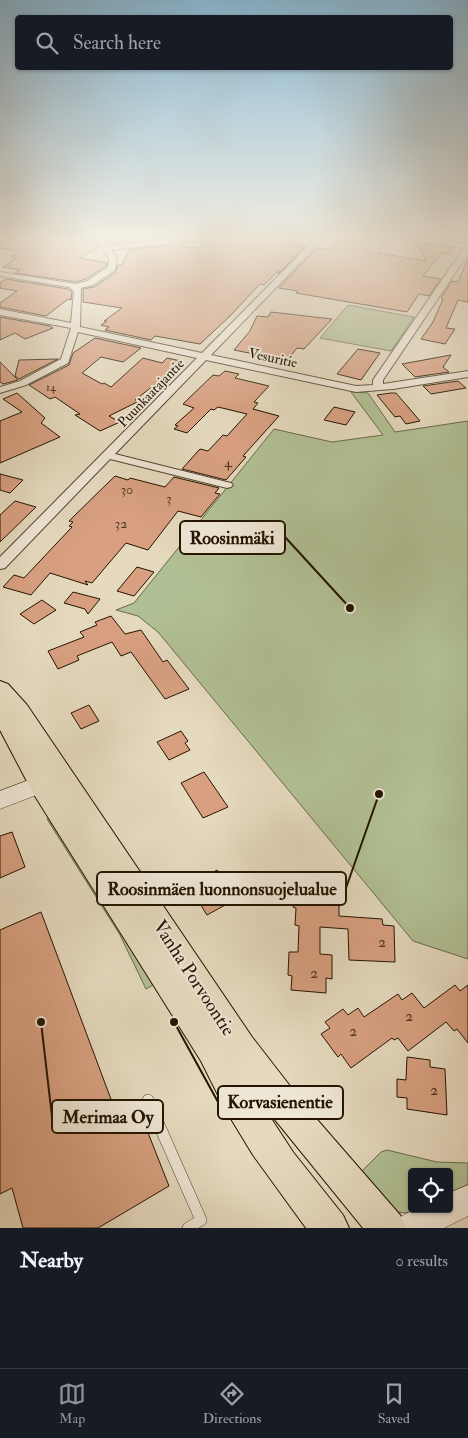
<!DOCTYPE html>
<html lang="en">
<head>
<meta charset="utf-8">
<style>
  body { margin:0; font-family:"IM FELL Double Pica",serif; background:#20242c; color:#f1f3f6 }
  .controls { position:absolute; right:15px; bottom:15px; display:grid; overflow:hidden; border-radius:5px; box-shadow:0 1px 4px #0004 }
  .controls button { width:45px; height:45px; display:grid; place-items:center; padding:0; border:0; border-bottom:1px solid #363941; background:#171b24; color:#f1f3f6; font:25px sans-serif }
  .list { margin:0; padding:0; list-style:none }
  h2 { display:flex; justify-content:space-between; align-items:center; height:65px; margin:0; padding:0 20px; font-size:21px }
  h2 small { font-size:16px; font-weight:400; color:#9ea1a6 }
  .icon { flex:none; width:28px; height:28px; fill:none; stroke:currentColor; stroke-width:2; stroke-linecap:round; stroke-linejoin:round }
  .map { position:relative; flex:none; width:468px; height:1228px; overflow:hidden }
  .search { position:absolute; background:#171b24; box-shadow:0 1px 4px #0004; left:15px; right:15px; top:15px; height:55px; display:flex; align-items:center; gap:12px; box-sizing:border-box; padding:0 18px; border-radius:5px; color:#9ea1a6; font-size:19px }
  .sheet { height:140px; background:#171b24 }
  nav { display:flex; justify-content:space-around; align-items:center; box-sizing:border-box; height:70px; border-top:1px solid #363941; background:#171b24; font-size:14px; color:#9ea1a6 }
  nav a { display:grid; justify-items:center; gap:2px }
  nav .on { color:#8c9099 }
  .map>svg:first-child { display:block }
  .green { fill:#b1c094; stroke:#6a6a4a }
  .building { fill:#d8a081; stroke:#231400 }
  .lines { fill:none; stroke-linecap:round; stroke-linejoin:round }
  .service-casing { stroke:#544530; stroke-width:12 }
  .minor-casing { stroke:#544530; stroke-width:2 }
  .tertiary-casing { stroke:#544530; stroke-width:1 }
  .primary-casing { stroke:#231400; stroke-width:2 }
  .service { stroke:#eee6d5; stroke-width:11 }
  .minor { fill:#eee6d5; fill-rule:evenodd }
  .tertiary { fill:#eee6d5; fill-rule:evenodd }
  .primary { fill:#e5d9be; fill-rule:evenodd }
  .labels { text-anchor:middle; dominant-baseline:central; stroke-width:4; stroke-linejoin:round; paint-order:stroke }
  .far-number-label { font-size:11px; fill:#503720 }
  .far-street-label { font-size:14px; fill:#231400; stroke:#eee6d5 }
  .number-label { font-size:14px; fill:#503720 }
  .near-number-label { font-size:16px; fill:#503720 }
  .near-street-label { font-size:19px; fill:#231400; stroke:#eee6d5 }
  .leader { fill:none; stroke:#231400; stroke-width:2 }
  .callout-dot { fill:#231400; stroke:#eee6d5; stroke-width:2 }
  .callout { fill:#eee6d5; stroke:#231400; stroke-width:2 }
  .callout-label { font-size:18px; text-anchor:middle; font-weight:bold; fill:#231400 }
</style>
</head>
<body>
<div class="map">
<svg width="468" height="1228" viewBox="0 0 468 1228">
  <rect width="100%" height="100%" fill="#e5d9be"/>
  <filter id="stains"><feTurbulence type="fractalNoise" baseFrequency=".004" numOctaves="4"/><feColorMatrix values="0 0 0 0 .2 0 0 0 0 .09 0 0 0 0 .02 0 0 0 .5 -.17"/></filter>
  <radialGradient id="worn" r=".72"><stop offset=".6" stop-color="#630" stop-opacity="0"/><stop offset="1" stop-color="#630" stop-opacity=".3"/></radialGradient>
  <path class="green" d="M348 305 414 317 391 351 320 338Z
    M351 392 368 393 395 432 468 421V959L413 941 158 632 138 616 116 610 134 603 274 429 332 442 383 435Z
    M53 816 153 985 146 989 120 935 47 819Z
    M387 1150 437 1162 468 1163V1185L449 1194V1172H412V1209H419C390 1224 374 1192 360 1173L381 1152Z"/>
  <path class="building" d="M0 238H93L99 247 80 258 107 263 106 266 86 279 76 282 15 273 20 270 3 267 16 258 11 257 20 251 0 248Z
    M220 238H271L295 242 292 245 305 247 278 274 279 270 264 285 260 284 230 316 200 344 155 336 151 340 105 330 109 327 101 325 107 321H104L122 308 83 302V289L94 287 116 272 118 265H122L129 250 169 245 201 248 203 242Z
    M339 238 387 240 378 253 426 261 417 243 454 248 450 254 442 253 423 276 441 279 429 296 419 294 407 312 296 293 298 291 279 288 316 249H331Z
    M468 258V302L458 300 446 328 455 329 445 344 421 339 433 322 443 299 441 298 452 281 458 282Z
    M6 279 68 289 72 292 71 300 68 299 46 316 0 307V303L17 291 0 288V283Z
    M271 312 332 319 304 349 297 348 284 364 269 362 273 358 234 350 250 331 257 316 268 317Z
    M0 317 50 326 53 328 25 339 15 333 0 340Z
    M95 338 141 348 123 362 101 357 82 373 102 384 104 383 111 387 143 358 162 363 167 358 181 361 176 365 179 366 135 400 139 401 109 416 120 422 100 431 75 415 80 414 55 397 50 399 29 385 69 365 73 353Z
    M358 349 380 353 361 380 337 374Z
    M451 355 443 367 449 372 415 377 402 364Z
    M58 359 19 379 15 376 19 360Z
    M0 362 18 380 3 384 0 382Z
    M225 371 239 374 235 378 269 386 254 402 258 403 253 409 279 416 243 456 246 457 226 480 182 469 200 449 208 451 223 435 227 436 247 414 218 407 214 410 211 409 187 433 174 429 178 426 175 425 194 408 183 404 213 375 219 376Z
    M458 381 466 388 431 394 423 386Z
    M17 393 45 418 41 423 60 437 0 463V421L22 412 3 399Z
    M391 393H396L420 421 406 424 400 416 395 417 377 395Z
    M334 407 355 412 346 425 324 420Z
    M0 474 23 480 10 493 0 490Z
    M115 476 128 480 130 478 165 487 174 477 219 488 215 493 220 494 201 517 178 511 148 550 126 543 92 583 85 581 88 585 50 573 31 595 3 587 14 575 24 578 72 527 69 526 73 522 69 521Z
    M15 501 36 507 0 542V515Z
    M137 567 154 572 134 596 117 591Z
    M73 592 100 599 88 614 85 609 64 603Z
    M42 600 56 610 34 624 20 614Z
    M111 616 125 634 141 630 163 662 167 660 189 689 165 699 131 652 121 656 112 642 77 656 79 660 58 669 48 651 84 637 80 632 97 625 95 622Z
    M89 705 99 721 81 729 71 713Z
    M181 731 188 741 185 743 190 750 169 760 157 742Z
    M204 772 228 807 203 818 181 783Z
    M12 832 25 867 0 878V836Z
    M217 870 236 899 207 915 189 886Z
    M307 885 327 887 328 893 339 894V916L382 919 383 925 394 926 395 962 349 960 348 929 320 927V954L332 955V979L326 978V993L291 990 292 976 288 975 289 952H298L299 926 295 925 296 908 293 907V891L307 892Z
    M41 912 121 1126 141 1115 169 1186 98 1228H23L12 1188 0 1194V930Z
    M455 985 460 991 468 985V1043L457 1029 454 1031 446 1022 408 1051 398 1038 394 1040 392 1038 351 1068 341 1054 338 1057 321 1034 330 1028 325 1022 343 1009 348 1015 358 1008 364 1017 398 994 402 1000 412 993 424 1008Z
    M407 1057 430 1060V1067L445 1069 447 1115 407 1109V1098L397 1097V1079L406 1080Z"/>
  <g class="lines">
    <defs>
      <path id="service" d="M148 1100 201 1220 188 1228"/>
      <path id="minor" d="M95 238H103L108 246 179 238H206L202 240 111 250 117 258 115 270 93 285 81 288 80 327 202 353 316 238H324L211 355 356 386 373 385V380L464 248 397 238H421L468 244V254L383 380V384L468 371V377L393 389 356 392 206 360 115 454 231 483 233 485 231 487 227 488 110 459 5 568 0 569V557L197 358 78 332 68 363 26 385 0 393V387L20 381 61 359 71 328 0 315V309L71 323 74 291 69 287 0 276V272L76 284 87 281 108 267 109 258Z"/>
      <path id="tertiary" d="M53 771 60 774 64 780 60 786 0 809V791Z
        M468 1185V1216L444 1228H396L400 1217 416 1209H449V1193Z"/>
      <path id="primary" d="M0 681 8 684 27 705 252 1037 307 1108 400 1215 406 1228H363L259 1100 293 1152 343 1215 349 1228H306L253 1155 225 1109 201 1061 33 793 0 730Z"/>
    </defs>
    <use href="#service" class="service-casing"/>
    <use href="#minor" class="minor-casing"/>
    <use href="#tertiary" class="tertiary-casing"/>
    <use href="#primary" class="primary-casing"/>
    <use href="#service" class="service"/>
    <use href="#minor" class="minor"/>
    <use href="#tertiary" class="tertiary"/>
    <use href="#primary" class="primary"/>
  </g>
  <linearGradient id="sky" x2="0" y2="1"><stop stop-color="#87b6d2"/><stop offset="0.58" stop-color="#f3eee2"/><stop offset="1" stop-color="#f3eee2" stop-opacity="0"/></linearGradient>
  <rect width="468" height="410" fill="url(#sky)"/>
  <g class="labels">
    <g class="far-number-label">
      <text x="51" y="387">14</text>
    </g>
    <g class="far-street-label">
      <text transform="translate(273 358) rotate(12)">Vesuritie</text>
      <text transform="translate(151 393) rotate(-46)">Puunkaatajantie</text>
    </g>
    <g class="number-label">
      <text x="228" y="462">4</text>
      <text x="127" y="489">30</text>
      <text x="169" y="498">3</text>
      <text x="121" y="523">32</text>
    </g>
    <g class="near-number-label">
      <text x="382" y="942">2</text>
      <text x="314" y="973">2</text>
      <text x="409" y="1016">2</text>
      <text x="353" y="1031">2</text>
      <text x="434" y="1090">2</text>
    </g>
    <g class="near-street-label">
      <text transform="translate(194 978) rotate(57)">Vanha Porvoontie</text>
    </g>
  </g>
  <path class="leader" d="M350 608L285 537M379 794L346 888M174 1022L218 1102M41 1022L52 1117"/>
  <g class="callout-dot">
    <circle cx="350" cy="608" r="5"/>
    <circle cx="379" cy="794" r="5"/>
    <circle cx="174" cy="1022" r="5"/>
    <circle cx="41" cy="1022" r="5"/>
  </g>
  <g class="callout">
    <rect x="180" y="521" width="105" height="33" rx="5"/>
    <rect x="97" y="872" width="249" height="33" rx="5"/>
    <rect x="218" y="1086" width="125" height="33" rx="5"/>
    <rect x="52" y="1100" width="111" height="33" rx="5"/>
  </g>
  <g class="callout-label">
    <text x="232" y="544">Roosinmäki</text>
    <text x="222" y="895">Roosinmäen luonnonsuojelualue</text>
    <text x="280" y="1108">Korvasienentie</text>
    <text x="108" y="1123">Merimaa Oy</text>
  </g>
  <rect width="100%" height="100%" filter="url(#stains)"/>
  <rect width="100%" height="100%" fill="url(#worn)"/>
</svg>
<div class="controls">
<button><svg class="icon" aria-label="locate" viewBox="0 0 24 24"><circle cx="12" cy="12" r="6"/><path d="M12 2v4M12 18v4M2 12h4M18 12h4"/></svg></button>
</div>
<div class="search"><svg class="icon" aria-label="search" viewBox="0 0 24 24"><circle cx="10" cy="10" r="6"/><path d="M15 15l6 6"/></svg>Search here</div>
</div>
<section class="sheet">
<h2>Nearby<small>0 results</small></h2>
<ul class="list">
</ul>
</section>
<nav>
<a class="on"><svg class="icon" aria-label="map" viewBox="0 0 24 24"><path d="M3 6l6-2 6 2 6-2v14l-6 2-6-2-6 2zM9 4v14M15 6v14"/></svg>Map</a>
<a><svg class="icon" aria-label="directions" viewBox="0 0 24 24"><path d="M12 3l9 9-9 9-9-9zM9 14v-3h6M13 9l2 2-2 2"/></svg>Directions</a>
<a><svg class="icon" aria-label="saved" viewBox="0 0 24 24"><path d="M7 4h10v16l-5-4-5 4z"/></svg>Saved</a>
</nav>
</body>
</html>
